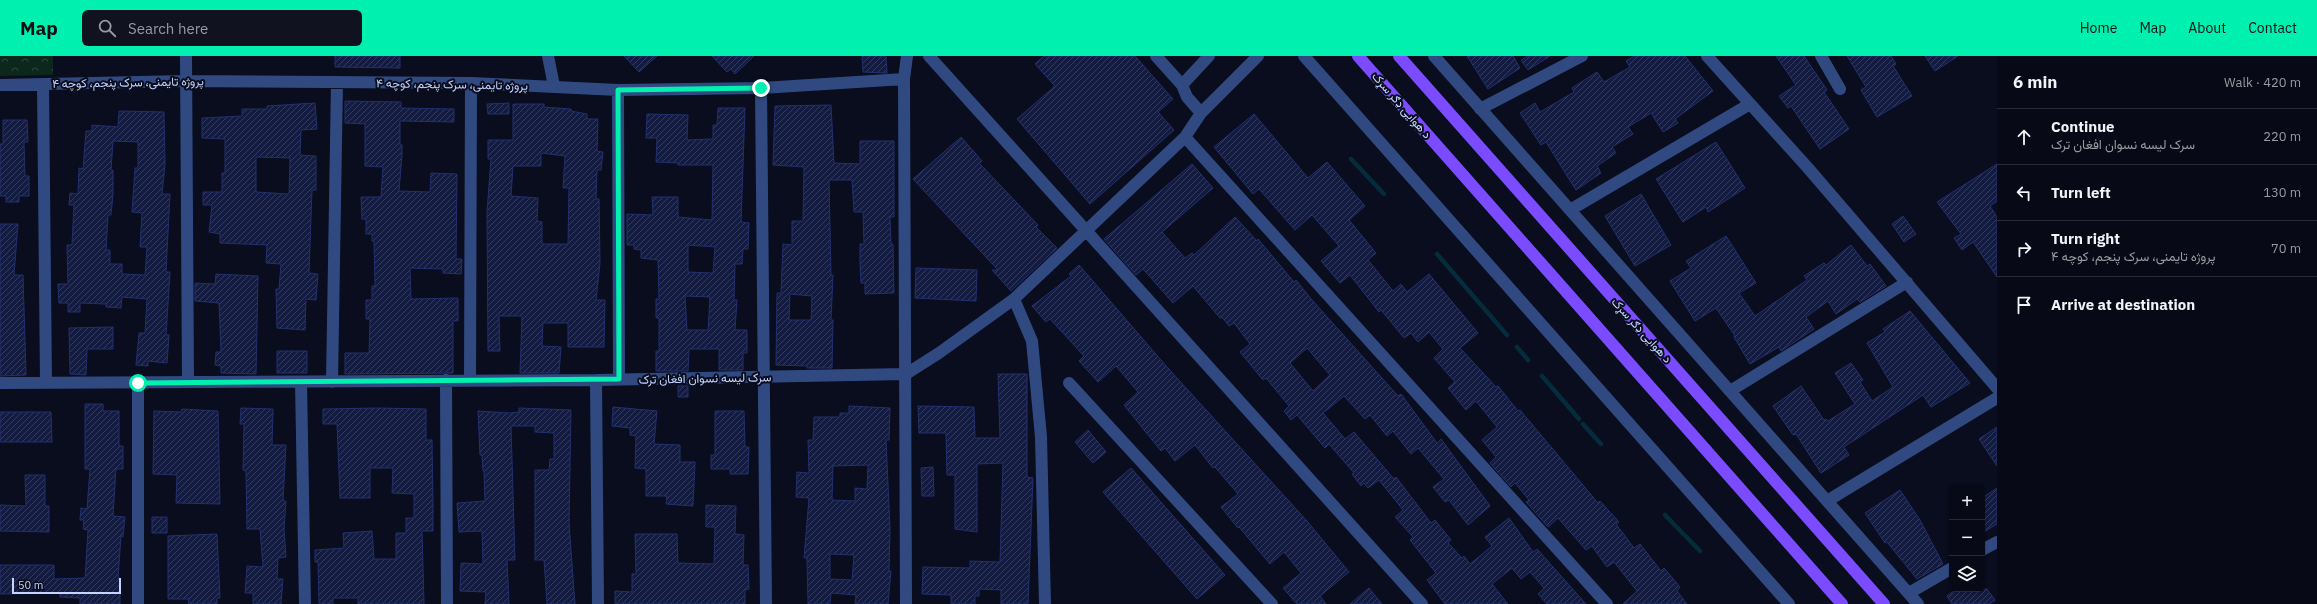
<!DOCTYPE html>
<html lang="en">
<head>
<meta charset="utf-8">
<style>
  body { margin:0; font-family:"IBM Plex Sans",Vazirmatn,sans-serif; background:#10131f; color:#f1f3f6 }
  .controls { position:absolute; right:12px; bottom:12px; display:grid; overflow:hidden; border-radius:6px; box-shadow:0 1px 3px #0004 }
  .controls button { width:36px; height:36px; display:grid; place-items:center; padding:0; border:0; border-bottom:1px solid #282b35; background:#070a16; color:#f1f3f6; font:20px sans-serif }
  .scale { position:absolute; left:12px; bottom:10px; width:109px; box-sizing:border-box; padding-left:4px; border:2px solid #c5d4ff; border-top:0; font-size:11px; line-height:14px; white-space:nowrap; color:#c5d4ff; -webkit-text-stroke:3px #090d1d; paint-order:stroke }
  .stop { position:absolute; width:12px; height:12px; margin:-9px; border:3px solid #00f0b0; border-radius:50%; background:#fff }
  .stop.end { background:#00f0b0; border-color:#fff; box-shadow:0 1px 4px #0008 }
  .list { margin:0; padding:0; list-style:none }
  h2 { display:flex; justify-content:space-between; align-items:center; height:52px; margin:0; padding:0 16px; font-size:17px }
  h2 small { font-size:13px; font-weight:400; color:#989aa1 }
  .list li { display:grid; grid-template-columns:26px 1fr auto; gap:12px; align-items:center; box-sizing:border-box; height:56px; padding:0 16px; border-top:1px solid #282b35 }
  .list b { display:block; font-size:15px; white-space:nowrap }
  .list p { margin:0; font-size:13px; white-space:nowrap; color:#989aa1 }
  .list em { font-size:13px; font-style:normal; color:#989aa1 }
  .icon { flex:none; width:22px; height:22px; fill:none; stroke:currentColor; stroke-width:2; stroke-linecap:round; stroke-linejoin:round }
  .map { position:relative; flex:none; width:1997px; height:548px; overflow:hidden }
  header { display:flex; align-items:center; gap:24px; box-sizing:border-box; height:56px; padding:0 20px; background:#00f0b0; color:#111 }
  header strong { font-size:19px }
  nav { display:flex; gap:22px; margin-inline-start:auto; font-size:14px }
  .search { width:280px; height:36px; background:#10131f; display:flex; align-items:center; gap:10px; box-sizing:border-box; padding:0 14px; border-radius:6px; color:#989aa1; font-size:15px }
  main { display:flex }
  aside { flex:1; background:#070a16 }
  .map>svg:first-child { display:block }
  .park { fill:url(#park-crowns) }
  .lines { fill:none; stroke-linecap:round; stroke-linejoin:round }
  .stream { stroke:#042c3b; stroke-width:4.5 }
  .building { fill:url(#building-hatch); stroke:#23306e; fill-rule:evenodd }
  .minor { stroke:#304a81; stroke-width:12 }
  .major { stroke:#7b4cff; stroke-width:12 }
  .route { stroke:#00f0b0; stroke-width:5 }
  .labels { text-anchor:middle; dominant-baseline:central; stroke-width:4; stroke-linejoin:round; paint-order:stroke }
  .street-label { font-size:12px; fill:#c5d4ff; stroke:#090d1d }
</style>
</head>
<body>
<header>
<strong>Map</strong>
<div class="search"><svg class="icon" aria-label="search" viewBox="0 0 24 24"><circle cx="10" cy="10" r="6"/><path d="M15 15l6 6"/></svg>Search here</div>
<nav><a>Home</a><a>Map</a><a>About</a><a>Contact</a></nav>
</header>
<main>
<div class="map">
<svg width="1997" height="548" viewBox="0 0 1997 548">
  <defs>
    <pattern id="park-crowns" width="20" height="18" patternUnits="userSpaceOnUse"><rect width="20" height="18" fill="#0c271c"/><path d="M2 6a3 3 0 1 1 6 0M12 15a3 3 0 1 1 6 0" fill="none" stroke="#2e453e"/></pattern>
    <pattern id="building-hatch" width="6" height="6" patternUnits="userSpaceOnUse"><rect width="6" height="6" fill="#141b40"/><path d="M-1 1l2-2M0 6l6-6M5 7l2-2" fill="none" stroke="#353b5d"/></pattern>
  </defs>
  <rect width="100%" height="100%" fill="#090d1d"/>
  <path class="park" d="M0 0H53V19L0 20Z"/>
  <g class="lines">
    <path class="stream" d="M1351 103 1384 138
      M1437 198 1507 279
      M1517 291 1528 304
      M1542 320 1579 363
      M1583 368 1601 388
      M1665 459 1700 495"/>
  </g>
  <path class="building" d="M335 0H400V12L335 11Z
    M624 0H657L639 16Z
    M712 0H754L735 18 731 13 727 16Z
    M862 0H886L887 17 863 16Z
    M1044 0H1135L1173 43 1158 56 1174 74 1090 148 1017 63 1055 30 1035 8Z
    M1467 0H1513L1520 12 1488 33Z
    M1528 0H1550L1528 14 1521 4Z
    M1634 0H1685L1713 35 1675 63 1678 67 1663 76 1651 57 1628 71 1633 78 1612 91 1616 97 1597 110 1601 117 1576 134 1546 86 1541 89 1520 57 1535 47 1540 56 1574 36 1572 32 1597 16 1604 26 1630 11 1626 5Z
    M1776 0H1804L1827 34 1824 36 1849 73 1820 93 1791 50 1788 52 1779 40 1796 29Z
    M1847 0H1891L1896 8 1893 10 1912 40 1877 61 1861 34 1866 31Z
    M1925 0H1958L1935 15Z
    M345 45 401 46V52L454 53V66L400 65V89H402V99L399 135 430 136 431 117 457 118 456 203H462L461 218 443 217V213L410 212 411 243 458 242V265H453V317L345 318V297H369L370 263H366V244H372V230H375L374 185H372V178H366V163H362L361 141H381L383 111 365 110V68L345 67Z
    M315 47 317 73 301 74 300 99 316 100V134H312L309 217 318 218 316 244 306 243 305 274 277 272 276 233H279L281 208 266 207 267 189 220 187V178L209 176 212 149H203V136H222V117H225V83L202 82V62L242 60V53H267V50ZM256 101 290 102 289 138 256 136Z
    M509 47V58H488L487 48Z
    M513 48H544V51L571 53V55L587 58V63H598L597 95 603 96 601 114H597L596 143H599L600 207 596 244H605L604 291H568V267H543L542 290 561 291 559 317H520L522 260H499L500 295H488L487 156 491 103H488V84H513ZM541 97 565 100 563 132H569L568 188H542V166L537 165 538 142 511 140 513 110H541Z
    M831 49 834 107 860 108V85H894V161H890L891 188H893L894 237 865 238V227H861L860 208V188H864L863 156H854L852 124H829L831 219H833L831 264H833L832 312H807V310L776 309 777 237H781L783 188 792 189V165H803L804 111 773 109 775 50ZM790 238 812 240 811 264H789Z
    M718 52H745L741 166 749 167 748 193H743L742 208H735L734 244H737L735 274H747V297H743V314H719V293H689L688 315H656V295H659V262H656V243H659L658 204 641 202V194L634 193V189H627V158L653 159 652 141H678V161L712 164 713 109H678V107L656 106 657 82H646L647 58 688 59 687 84 713 83V69H717ZM688 189 715 191 713 217 688 216ZM685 240 710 241 708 274H687Z
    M119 55 164 56 165 108 162 138H170L166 216H170L166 279H169L167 307 148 305V310L136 309 139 277H145L147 243 122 241 121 252 106 251V248L80 247V256H68V247H59L58 228H68L67 189H72L74 149H69L70 137 78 138 79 112 83 113 86 75H92V69L118 71ZM113 85 138 86V112H135L132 156 142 157 140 191H147L145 219 122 218V208H110V194H106L108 159H111L113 138V114H111Z
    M1254 58 1308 122 1327 106 1365 150 1349 164 1376 197 1368 204 1393 235 1401 228 1407 236 1429 218 1478 277 1460 292 1496 331 1498 330 1518 355 1520 354 1598 447 1600 445 1619 466 1616 468 1634 492 1640 488 1661 515 1664 512 1680 531 1677 535 1687 548H1623L1637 535 1614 506 1607 511 1592 490 1586 494 1558 462 1548 471 1526 446 1529 444 1515 427 1511 431 1490 407 1496 401 1482 384 1497 371 1476 345 1466 354 1448 332 1455 326 1434 302 1443 293 1429 276 1418 286 1411 277 1404 282 1381 254 1379 256 1350 219 1340 227 1321 205 1339 190 1312 159 1295 174 1259 133 1253 138 1214 91Z
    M3 64H27L28 86H24L25 120H29V140H19V146H6V140H0V88H3Z
    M961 81 982 105 979 107 1038 169 1036 171 1057 192 1011 235 992 214H998L913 123Z
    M1716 86 1745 132 1708 156 1706 151 1683 166 1656 123Z
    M1192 108 1213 132 1162 176 1185 202 1192 197 1194 199 1235 161 1257 185 1258 183 1294 226 1296 224 1312 244 1398 340 1401 338 1437 387 1441 383 1490 450 1468 469 1449 444 1445 446 1433 431 1444 423 1418 392 1411 398 1393 375 1387 380 1370 359 1365 363 1344 340 1323 357 1345 383 1354 376 1394 423 1396 421 1431 467 1435 464 1451 484 1448 487 1462 502 1464 500 1470 508 1492 490 1485 481 1509 462 1533 496 1537 493 1586 548H1547L1538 538 1544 532 1530 516 1521 523 1512 512 1492 528 1508 548H1445L1427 524 1436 517 1410 484 1413 481 1395 461 1403 454 1379 424 1368 432 1364 427 1361 430 1352 418 1354 417 1329 388 1325 392 1297 359 1291 364 1284 355 1289 350 1266 322 1263 324 1240 296 1250 288 1234 267 1229 270 1222 261 1220 262 1193 230 1173 247 1143 213 1136 219 1104 183ZM1307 292 1330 319 1313 335 1290 307Z
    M1997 108V145L1990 150 1997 161V221L1973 186 1962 194 1954 182 1961 178 1937 146Z
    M1641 138 1671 189 1635 210 1605 160Z
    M1903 160 1916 178 1904 186 1892 168Z
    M0 168H18L14 219H23L26 319 0 320Z
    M1726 180 1756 227 1739 237 1755 260 1807 224 1804 220 1824 207 1826 209 1851 189 1867 210 1870 208 1886 230 1860 246 1857 243 1836 258 1828 245 1806 261 1814 273 1781 295 1779 291 1750 308 1734 281 1735 280 1716 252 1695 265 1670 225 1691 212 1686 205Z
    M1079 209 1167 311 1307 465 1349 516 1320 540 1326 548H1297L1283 532 1301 517 1284 496 1270 508 1239 471 1238 472 1221 451 1238 438 1215 411 1213 412 1195 389 1175 405 1165 392 1161 395 1124 349 1138 336 1116 310 1098 326 1079 305 1084 300 1050 263 1046 266 1032 250 1071 220 1069 218Z
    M916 212 977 214 976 245 915 242Z
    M216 218 258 220 256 318 221 317V310L215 309 216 296H221L219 247 195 245V227L215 228Z
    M1910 255 1970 327 1931 351 1923 339 1844 391 1849 399 1821 417 1796 378 1793 379 1773 350 1801 330 1824 364 1826 363 1828 365 1855 348 1835 317 1851 307 1863 324 1860 326 1872 345 1893 331 1867 287 1885 276 1883 273Z
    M113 271V293H87L86 319 70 318 69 272Z
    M277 295H307V317H277Z
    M998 318H1027V421L1033 422 1028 548H1001V534L979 533V540H975V548H951V539L922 538 923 511 970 512V505L1000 506 1003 407 977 408V476L955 473V419H947L946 377H919L918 350 974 351 975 382H1000Z
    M678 330H688V341H678Z
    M85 348H103V355H119V390H123V413H116L113 460 125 461 123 481 121 480 118 522H120V548H80V542L60 541V537L0 538V509H54V523L85 522 88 474 83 473 84 464H80L81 452 87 453 90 413H85Z
    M849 350 890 352 889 384H886L890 473 889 515H891L888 548H855L856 539 831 537 830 548H808L807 502H804L809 442 796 441 797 416 809 417 808 384H813L814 361H840V357H849ZM868 409 867 433 855 432V445L832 444 833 410ZM830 498 854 499 852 524 830 523Z
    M613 351 657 355 654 388 680 389V406H695L693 450 666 448 667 440H646V413L635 412 636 380 630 379V372L612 370Z
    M241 352 273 353 272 389H286L283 445H286L284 473 286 501 278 502 277 523H283L281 548H253V537H245L247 510 263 511 260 473H247L246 415 243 414 244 368H240Z
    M378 352 426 353V384H432L433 449V475H422L424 548H358V542H333V548H319L318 506H315V494L344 492 343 477 372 475 374 503H396V477H406V462H414V438L392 437 393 412H370V442H340L337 368H323V353Z
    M519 352 571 354 569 467 575 548H547L544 504H535V414H549L550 403H554V377L535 376V370H511L515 504H507L509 548H485L486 536 460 535 461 507 483 508 482 475 459 476 457 447 485 445 484 415H483L482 399H480L478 355 510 357 519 356Z
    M182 353 218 355 220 448 176 447 177 419 153 418 154 355 181 356Z
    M715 355H744L745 391H749L748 418H730V413H711V399H715Z
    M0 356H51L52 386H0Z
    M1997 371V410L1979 383Z
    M1088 374 1106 396 1093 407 1075 386Z
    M933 411 934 440H922L921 412Z
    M1131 412 1225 519 1197 543 1103 436Z
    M25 419H45V450H49V476L0 475V449L26 450Z
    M1997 432V468L1982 477V442Z
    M1900 434 1920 464 1943 508 1917 523 1887 486 1885 487 1865 457Z
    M706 449 736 450 735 478 744 479 743 509H748L749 533 745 534V548H615V535L632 536V518H636L635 478H677L678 507 714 508 715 471H706Z
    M152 461H167V477H152Z
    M217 478 220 542H217V548H188L189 543H168V480Z
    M1369 532 1382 548H1350Z
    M1956 533H1987L1995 544 1989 548H1952L1947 540Z"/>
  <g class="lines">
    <path class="minor" d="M186 0 188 326
      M548 0 554 30
      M929 0 1422 548
      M1156 0 1182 29 1209 0
      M1304 0 1789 548
      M1434 0 1918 548
      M1707 0 1808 112 1997 332
      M1821 0 1840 33
      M43 28 46 327
      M0 29 185 25 471 27 618 34 761 32 904 23
      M1182 29 1187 41 1201 57
      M761 32 766 548
      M618 34 619 323
      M1480 53 1582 0
      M1185 81 1607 548
      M1570 154 1750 48
      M1014 243 1032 285 1041 381 1045 548
      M446 324 447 548
      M470 324 471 27
      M596 324 598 548
      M301 326 305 548
      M332 326 337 26
      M0 327 596 324 906 318 939 297 1014 243 1185 81 1201 57 1258 0
      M138 327V548
      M1069 327 1272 548
      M1730 335 1907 226
      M1827 445 1997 342
      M1982 494 1997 486
      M1909 537 1952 512
      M906 548 904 23 907 0"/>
    <path class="major" d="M1358 0 1842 548
      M1399 0 1884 548"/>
  </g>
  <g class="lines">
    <path class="route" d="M138 327 619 323 618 34 761 32"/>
  </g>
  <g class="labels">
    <g class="street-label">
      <text transform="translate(128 26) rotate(-1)">پروژه تایمنی، سرک پنجم، کوچه ۴</text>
      <text transform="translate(452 28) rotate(1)">پروژه تایمنی، سرک پنجم، کوچه ۴</text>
      <text transform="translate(1402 49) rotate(49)">د هوایی ډګر سړک</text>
      <text transform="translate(1642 274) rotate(48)">د هوایی ډګر سړک</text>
      <text transform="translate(705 322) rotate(-1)">سرک لیسه نسوان افغان‌ ترک</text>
    </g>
  </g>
</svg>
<div class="controls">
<button>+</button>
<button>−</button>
<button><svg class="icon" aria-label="layers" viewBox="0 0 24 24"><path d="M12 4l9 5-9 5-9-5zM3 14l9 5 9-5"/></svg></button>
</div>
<div class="scale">50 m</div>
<div class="stop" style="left:138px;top:327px"></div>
<div class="stop end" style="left:761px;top:32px"></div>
</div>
<aside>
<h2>6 min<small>Walk · 420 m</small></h2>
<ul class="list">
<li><svg class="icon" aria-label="ahead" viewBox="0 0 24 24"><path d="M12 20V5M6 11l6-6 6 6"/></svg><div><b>Continue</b><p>سرک لیسه نسوان افغان‌ ترک</p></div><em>220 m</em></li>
<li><svg class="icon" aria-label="left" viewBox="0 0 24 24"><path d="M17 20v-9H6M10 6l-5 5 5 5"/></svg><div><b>Turn left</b></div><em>130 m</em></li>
<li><svg class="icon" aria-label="right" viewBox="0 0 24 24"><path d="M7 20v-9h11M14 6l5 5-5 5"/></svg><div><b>Turn right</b><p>پروژه تایمنی، سرک پنجم، کوچه ۴</p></div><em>70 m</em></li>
<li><svg class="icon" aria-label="arrive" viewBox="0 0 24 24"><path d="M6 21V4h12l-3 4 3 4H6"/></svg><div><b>Arrive at destination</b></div></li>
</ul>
</aside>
</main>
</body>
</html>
